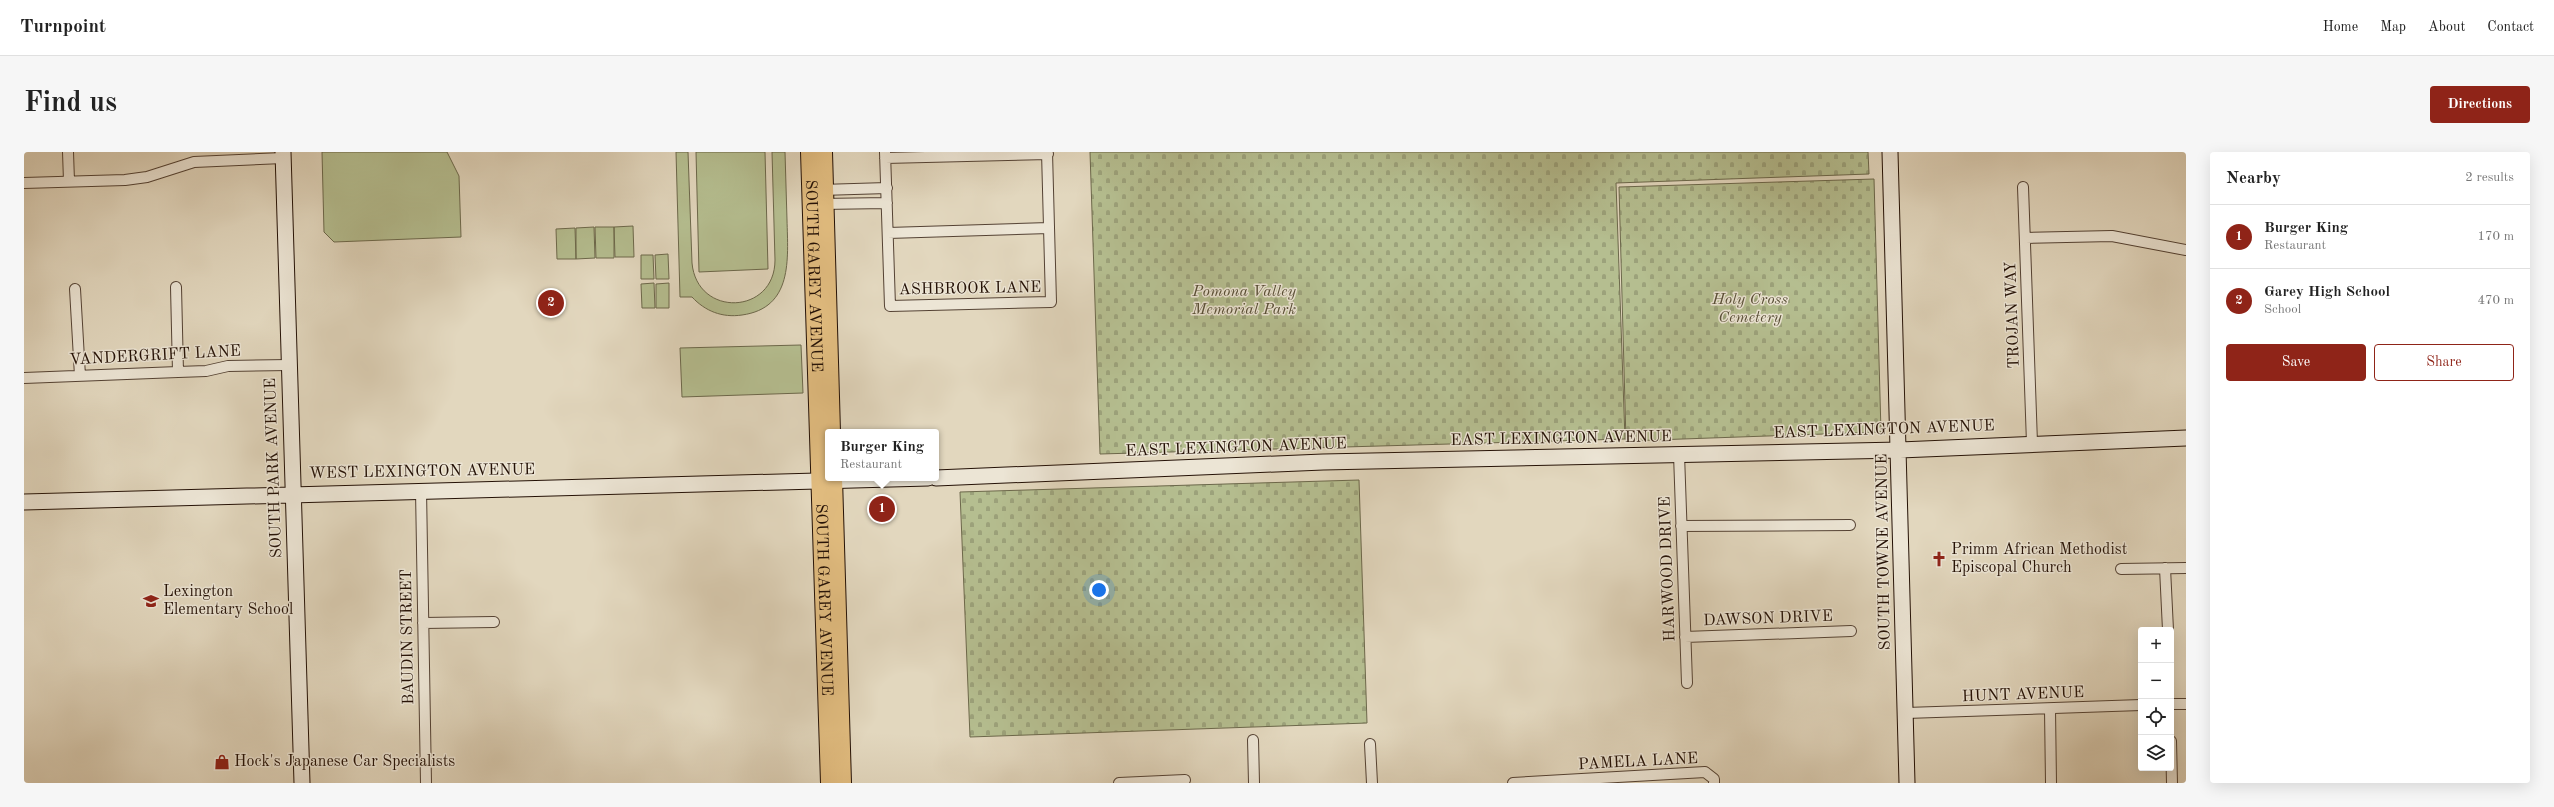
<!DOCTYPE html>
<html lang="en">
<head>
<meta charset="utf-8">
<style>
  body { margin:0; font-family:"Old Standard TT",serif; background:#f6f6f6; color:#222 }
  .controls { position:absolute; right:12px; bottom:12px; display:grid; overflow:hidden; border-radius:4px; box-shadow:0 4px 16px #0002 }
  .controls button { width:36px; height:36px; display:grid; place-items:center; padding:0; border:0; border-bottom:1px solid #e0e0e0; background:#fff; color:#222; font:20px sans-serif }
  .you { position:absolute; left:1075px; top:438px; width:14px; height:14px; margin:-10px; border:3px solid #fff; border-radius:50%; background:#1a73e8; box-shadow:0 0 0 6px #1a73e833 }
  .badge { display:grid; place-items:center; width:26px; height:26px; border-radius:50%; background:#8f2418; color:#fff; font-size:13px; font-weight:700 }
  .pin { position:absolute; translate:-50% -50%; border:2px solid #fff; box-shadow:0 1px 4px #0006 }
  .popup { position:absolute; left:801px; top:277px; width:114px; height:52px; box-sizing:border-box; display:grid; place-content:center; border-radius:4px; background:#fff; filter:drop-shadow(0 1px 3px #0005); font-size:13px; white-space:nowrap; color:#767676 }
  .popup b { font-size:15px; color:#222 }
  .popup::after { content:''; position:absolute; left:50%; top:100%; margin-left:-8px; border:8px solid transparent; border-top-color:#fff }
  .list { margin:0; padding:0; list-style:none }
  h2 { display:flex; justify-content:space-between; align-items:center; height:52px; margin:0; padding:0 16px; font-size:17px }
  h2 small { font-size:13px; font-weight:400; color:#767676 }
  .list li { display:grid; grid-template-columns:26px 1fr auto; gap:12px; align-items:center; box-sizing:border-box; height:64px; padding:0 16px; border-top:1px solid #e0e0e0 }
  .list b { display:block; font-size:15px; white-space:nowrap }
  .list p { margin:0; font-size:13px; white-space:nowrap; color:#767676 }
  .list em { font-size:13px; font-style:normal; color:#767676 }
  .actions { display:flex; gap:8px; padding:12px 16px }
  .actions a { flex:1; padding:9px 0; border:1px solid #8f2418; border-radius:4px; text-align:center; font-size:14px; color:#8f2418 }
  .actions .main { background:#8f2418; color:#fff }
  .icon { flex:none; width:22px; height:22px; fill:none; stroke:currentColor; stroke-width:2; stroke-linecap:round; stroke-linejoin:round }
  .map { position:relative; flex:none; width:2162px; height:631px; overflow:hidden; border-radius:4px }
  header { display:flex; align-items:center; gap:24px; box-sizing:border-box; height:56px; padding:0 20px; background:#fff; border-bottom:1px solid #e0e0e0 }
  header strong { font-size:19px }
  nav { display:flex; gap:22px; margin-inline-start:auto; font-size:14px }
  .intro { display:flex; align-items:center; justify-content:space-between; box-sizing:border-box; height:96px; padding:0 24px }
  h1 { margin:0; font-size:28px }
  .button { padding:10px 18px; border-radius:4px; background:#8f2418; color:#fff; font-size:14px; font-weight:700 }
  main { display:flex; gap:24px; padding:0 24px }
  aside { flex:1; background:#fff; border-radius:4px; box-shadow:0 4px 16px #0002 }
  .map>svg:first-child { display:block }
  .cemetery { fill:url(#cemetery-stones); stroke:#6c684b }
  .pitch { fill:#b5be90; stroke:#6c684b }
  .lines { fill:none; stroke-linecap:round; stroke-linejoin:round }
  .street-casing { stroke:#544234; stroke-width:12 }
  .secondary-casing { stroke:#241106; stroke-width:17 }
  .primary-casing { stroke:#241106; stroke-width:18 }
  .street { stroke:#ece5d5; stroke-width:10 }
  .secondary { stroke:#ece5d5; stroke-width:15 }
  .primary { stroke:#e1bc7f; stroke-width:16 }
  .labels { text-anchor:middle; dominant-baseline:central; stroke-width:3; stroke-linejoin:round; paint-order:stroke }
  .street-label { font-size:16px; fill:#241106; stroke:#ece5d5 }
  .park-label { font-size:16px; font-style:italic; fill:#574e36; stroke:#ece5d5 }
  .poi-label { font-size:16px; fill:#241106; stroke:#ece5d5; text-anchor:start }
</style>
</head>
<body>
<header>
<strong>Turnpoint</strong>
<nav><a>Home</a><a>Map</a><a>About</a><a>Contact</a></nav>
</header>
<div class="intro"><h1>Find us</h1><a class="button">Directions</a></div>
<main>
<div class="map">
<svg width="2162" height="631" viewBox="0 0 2162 631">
  <defs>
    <pattern id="cemetery-stones" width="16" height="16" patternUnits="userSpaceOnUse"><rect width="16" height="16" fill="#b5be90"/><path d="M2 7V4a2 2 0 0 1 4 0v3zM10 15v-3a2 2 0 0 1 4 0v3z" fill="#9ca27b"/></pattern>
  </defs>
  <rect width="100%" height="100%" fill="#e2d7be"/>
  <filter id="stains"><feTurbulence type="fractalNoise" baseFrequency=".005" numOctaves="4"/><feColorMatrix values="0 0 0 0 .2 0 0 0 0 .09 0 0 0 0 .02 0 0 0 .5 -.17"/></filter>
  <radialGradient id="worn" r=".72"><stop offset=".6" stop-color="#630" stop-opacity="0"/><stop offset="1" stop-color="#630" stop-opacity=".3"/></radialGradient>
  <path class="cemetery" d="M1066 0H1844L1845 22 1592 31 1601 287 1076 302Z
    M1850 27 1857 280 1602 289 1595 35Z
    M1335 328 1343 571 946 585 936 340Z"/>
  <path class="pitch" d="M298 0H423L435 24 437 85 310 90 300 80Z
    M652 0H664L668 111C673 166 751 163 751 108L748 0H761C762 23 762 45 763 68 764 107 769 156 718 163 698 166 681 159 668 145H656Z
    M672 0H741L744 117 675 120Z
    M609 74 610 105H591L590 75Z
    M570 75 571 106 552 107V76Z
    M571 75H590V106H572Z
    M551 76 552 107H533L532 77Z
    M644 102 645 127H632L631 103Z
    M617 103H629L630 127H617Z
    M630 131 631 156H618L617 132Z
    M645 131V156H632V132Z
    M777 193 779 241 658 245 656 196Z"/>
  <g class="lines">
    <defs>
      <path id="street" d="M44 0 45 29
        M861 0 866 154 1027 150 1023 0
        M861 6 1024 2
        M0 31 101 28 123 25 170 10 259 6
        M1999 35 2008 291
        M797 38 863 36
        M797 52 863 51
        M864 81 1025 76
        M2002 86 2088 84 2162 98
        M152 135 154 220
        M51 137 56 224
        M0 226 154 220 182 219 204 214 265 213
        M1655 302 1663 531
        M397 338 402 631
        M1657 374 1826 373
        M2141 416 2144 478
        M2097 417 2162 416
        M399 471 470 470
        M1661 485 1827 479
        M2147 552H2162
        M2026 557 2027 631
        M1882 561 2117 553
        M1229 588 1230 631
        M2147 589 2148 631
        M1346 592 1348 631
        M1095 631 1161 628
        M1489 631 1681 620 1690 627V631"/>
      <path id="secondary" d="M259 0 278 631
        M1866 0 1883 631
        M912 326 1299 310 1876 298 2162 286
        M0 350 904 326"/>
      <g id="primary">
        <path id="s1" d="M785 0 805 631"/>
        <path d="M800 0 808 280"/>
        <path d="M810 326 819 631"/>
      </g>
    </defs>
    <use href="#street" class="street-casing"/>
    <use href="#secondary" class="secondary-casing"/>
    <use href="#primary" class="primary-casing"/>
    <use href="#street" class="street"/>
    <use href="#secondary" class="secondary"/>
    <use href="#primary" class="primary"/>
  </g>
  <defs>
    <symbol id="church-bare" viewBox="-9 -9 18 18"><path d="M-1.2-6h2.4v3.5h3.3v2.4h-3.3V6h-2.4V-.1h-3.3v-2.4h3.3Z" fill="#8f2418" stroke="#ece5d5" stroke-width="2.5" paint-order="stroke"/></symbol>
    <symbol id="school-bare" viewBox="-9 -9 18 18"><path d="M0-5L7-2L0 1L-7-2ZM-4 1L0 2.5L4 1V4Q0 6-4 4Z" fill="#8f2418" stroke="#ece5d5" stroke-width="2.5" paint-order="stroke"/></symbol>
    <symbol id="shop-bare" viewBox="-9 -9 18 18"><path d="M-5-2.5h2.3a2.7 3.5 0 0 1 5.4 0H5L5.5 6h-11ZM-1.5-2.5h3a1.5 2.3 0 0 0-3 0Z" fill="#8f2418" stroke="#ece5d5" stroke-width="2.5" paint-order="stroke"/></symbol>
  </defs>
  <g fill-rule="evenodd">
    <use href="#church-bare" x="1904" y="396" width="22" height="22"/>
    <use href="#school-bare" x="116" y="438" width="22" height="22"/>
    <use href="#shop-bare" x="187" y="599" width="22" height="22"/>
  </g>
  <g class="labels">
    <g class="street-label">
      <text stroke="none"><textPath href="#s1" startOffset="124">SOUTH GAREY AVENUE</textPath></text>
      <text transform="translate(946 137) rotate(-1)">ASHBROOK LANE</text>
      <text transform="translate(1989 163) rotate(-92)">TROJAN WAY</text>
      <text transform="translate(131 204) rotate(-3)">VANDERGRIFT LANE</text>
      <text transform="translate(1860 278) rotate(-2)">EAST LEXINGTON AVENUE</text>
      <text transform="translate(1537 287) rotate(-1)">EAST LEXINGTON AVENUE</text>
      <text transform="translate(1212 296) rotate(-2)">EAST LEXINGTON AVENUE</text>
      <text transform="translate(250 316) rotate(-92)">SOUTH PARK AVENUE</text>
      <text transform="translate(398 320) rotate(-1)">WEST LEXINGTON AVENUE</text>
      <text transform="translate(1860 400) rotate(-91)">SOUTH TOWNE AVENUE</text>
      <text transform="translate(1644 417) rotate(-92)">HARWOOD DRIVE</text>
      <text stroke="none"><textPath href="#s1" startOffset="448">SOUTH GAREY AVENUE</textPath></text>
      <text transform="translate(1744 467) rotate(-2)">DAWSON DRIVE</text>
      <text transform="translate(384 485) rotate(-91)">BAUDIN STREET</text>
      <text transform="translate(1999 543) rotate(-2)">HUNT AVENUE</text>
      <text transform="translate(1614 610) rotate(-3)">PAMELA LANE</text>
    </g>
    <g class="park-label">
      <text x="1220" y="140">Pomona Valley<tspan x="1220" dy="18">Memorial Park</tspan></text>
      <text x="1726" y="148">Holy Cross<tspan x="1726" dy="18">Cemetery</tspan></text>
    </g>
    <g class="poi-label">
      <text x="1927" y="398">Primm African Methodist<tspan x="1927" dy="18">Episcopal Church</tspan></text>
      <text x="139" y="440">Lexington<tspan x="139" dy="18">Elementary School</tspan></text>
      <text x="210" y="610">Hock's Japanese Car Specialists</text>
    </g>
  </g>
  <rect width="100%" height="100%" filter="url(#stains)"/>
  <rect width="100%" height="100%" fill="url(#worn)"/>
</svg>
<div class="controls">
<button>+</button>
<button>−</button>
<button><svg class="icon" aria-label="locate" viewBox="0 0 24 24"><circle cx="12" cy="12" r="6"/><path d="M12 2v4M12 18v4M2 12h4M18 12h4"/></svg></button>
<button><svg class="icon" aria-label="layers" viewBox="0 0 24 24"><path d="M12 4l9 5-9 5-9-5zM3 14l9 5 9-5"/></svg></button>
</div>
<div class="you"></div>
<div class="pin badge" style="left:858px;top:357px">1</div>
<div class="popup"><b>Burger King</b>Restaurant</div>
<div class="pin badge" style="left:527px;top:151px">2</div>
</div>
<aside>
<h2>Nearby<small>2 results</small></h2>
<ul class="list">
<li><span class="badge">1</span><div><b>Burger King</b><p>Restaurant</p></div><em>170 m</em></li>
<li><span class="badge">2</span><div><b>Garey High School</b><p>School</p></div><em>470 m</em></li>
</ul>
<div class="actions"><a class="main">Save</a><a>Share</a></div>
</aside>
</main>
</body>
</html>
